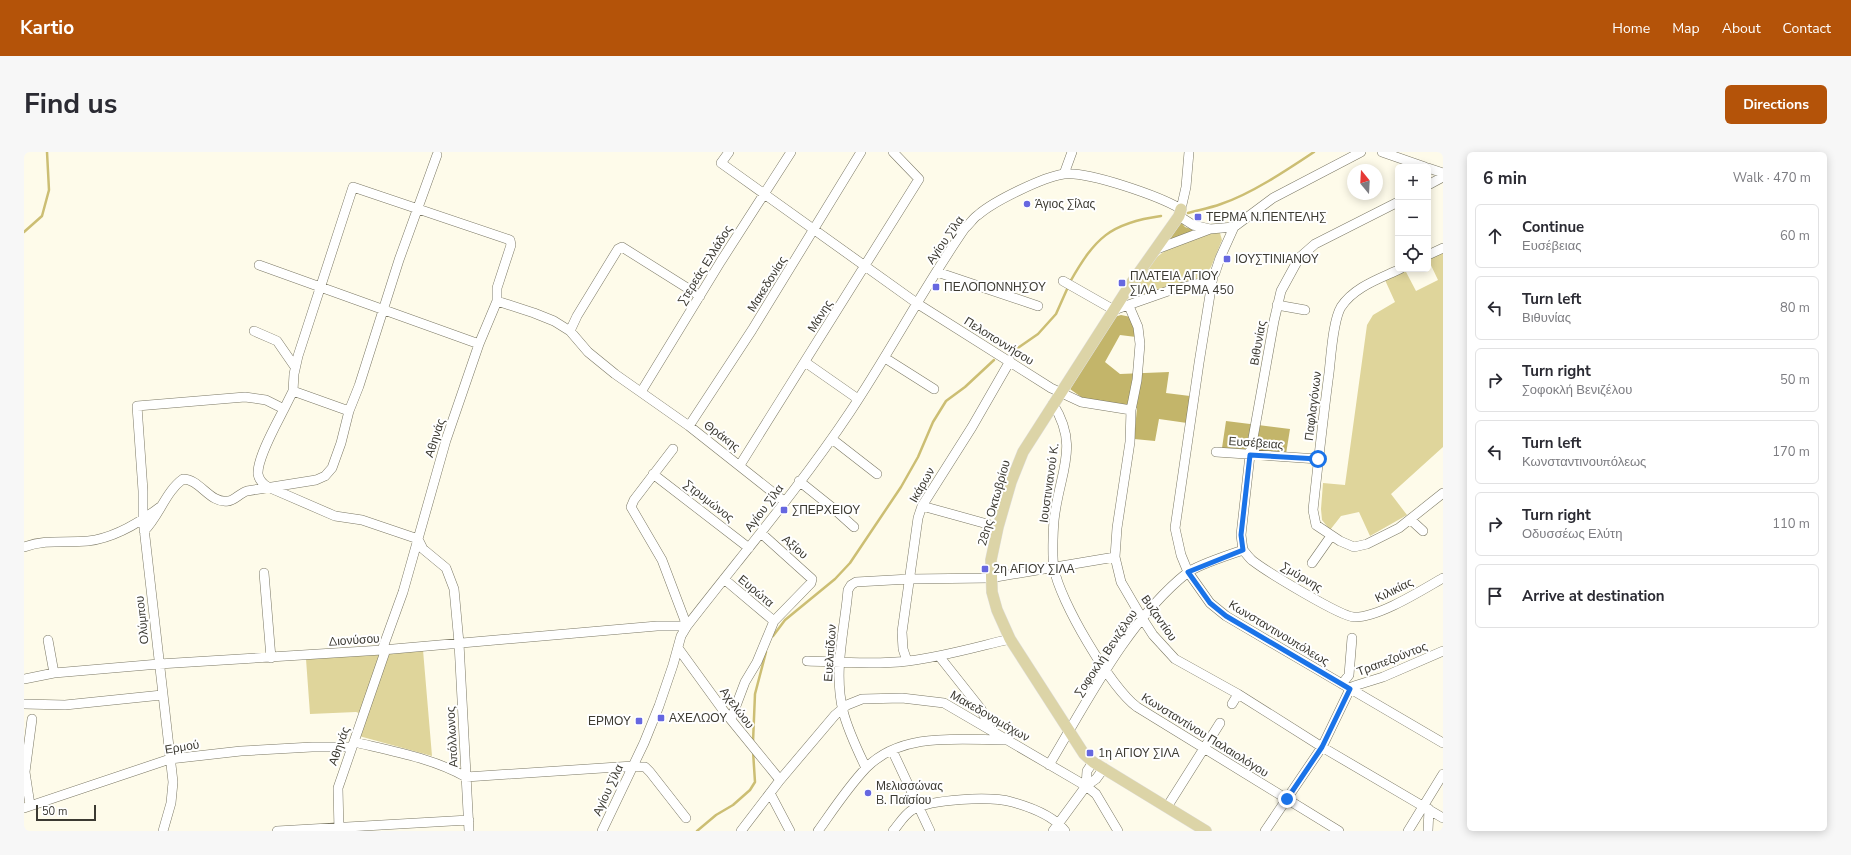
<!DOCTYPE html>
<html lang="en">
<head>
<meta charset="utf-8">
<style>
  body { margin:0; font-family:"Nunito Sans",sans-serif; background:#f7f7f7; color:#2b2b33 }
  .controls { position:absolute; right:12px; top:12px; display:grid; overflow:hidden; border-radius:6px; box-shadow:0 2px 10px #0003 }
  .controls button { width:36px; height:36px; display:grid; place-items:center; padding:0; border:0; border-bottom:1px solid #e1e1e2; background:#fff; color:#2b2b33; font:20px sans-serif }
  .compass { position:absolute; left:1323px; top:12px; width:36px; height:36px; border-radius:50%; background:#fff; box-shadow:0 2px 10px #0003; rotate:342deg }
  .scale { position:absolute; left:12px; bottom:10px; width:60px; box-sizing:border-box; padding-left:4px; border:2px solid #3c3a32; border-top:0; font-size:11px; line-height:14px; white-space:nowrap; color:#3c3a32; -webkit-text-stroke:3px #fff; paint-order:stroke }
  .stop { position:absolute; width:12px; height:12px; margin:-9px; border:3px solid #1a73e8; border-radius:50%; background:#fff }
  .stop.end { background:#1a73e8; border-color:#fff; box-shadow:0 1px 4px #0008 }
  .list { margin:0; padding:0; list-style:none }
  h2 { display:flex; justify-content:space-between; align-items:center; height:52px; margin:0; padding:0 16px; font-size:17px }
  h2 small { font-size:13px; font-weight:400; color:#7c7c81 }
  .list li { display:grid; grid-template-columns:26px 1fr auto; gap:12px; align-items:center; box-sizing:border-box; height:64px; margin:0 8px 8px; padding:0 8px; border:1px solid #e1e1e2; border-radius:6px }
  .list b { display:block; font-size:15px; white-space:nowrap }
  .list p { margin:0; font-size:13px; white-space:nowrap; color:#7c7c81 }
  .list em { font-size:13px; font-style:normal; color:#7c7c81 }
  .icon { flex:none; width:22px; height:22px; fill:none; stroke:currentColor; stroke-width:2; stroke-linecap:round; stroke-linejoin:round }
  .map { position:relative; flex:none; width:1419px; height:679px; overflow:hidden; border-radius:6px }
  header { display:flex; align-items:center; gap:24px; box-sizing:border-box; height:56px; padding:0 20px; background:#b45309; color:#fff }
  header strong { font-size:19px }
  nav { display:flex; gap:22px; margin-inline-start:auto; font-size:14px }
  .intro { display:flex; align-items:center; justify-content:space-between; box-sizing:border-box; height:96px; padding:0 24px }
  h1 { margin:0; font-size:28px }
  .button { padding:10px 18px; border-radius:6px; background:#b45309; color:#fff; font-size:14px; font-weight:700 }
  main { display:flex; gap:24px; padding:0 24px }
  aside { flex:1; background:#fff; border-radius:6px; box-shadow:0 2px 10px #0003 }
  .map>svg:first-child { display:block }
  .green { fill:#dfd59b }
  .forest { fill:#c3b56a }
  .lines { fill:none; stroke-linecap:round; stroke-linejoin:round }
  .stream { stroke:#ccbe73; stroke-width:2.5 }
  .minor-casing { stroke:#7b7865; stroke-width:10 }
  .major-casing { stroke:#e0dfde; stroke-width:12 }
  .minor { stroke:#fff; stroke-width:9 }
  .major { stroke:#dcd4a7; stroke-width:11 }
  .route { stroke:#1a73e8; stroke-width:5 }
  .poi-dot { fill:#6667e0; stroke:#fff; stroke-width:1.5 }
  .labels { text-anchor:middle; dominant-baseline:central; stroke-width:4; stroke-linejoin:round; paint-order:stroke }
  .poi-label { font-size:12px; fill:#3c3a32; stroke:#fff; text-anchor:start }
  .street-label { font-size:12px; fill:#3c3a32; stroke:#fff }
</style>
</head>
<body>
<header>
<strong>Kartio</strong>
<nav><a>Home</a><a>Map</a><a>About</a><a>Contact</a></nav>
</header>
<div class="intro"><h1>Find us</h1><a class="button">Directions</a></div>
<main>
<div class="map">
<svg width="1419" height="679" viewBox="0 0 1419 679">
  <rect width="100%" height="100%" fill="#fefbea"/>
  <path class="green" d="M1190 80 1196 81 1198 88 1187 115 1181 123 1173 128 1141 135 1118 147 1111 144 1109 139 1129 108 1142 98Z
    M1419 100V295L1367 342 1383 363 1346 384 1335 360 1317 364 1306 378 1298 368 1297 357 1299 331 1321 333 1343 173 1349 163 1371 150 1361 128 1381 118 1392 139 1414 128 1404 107Z
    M399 498 408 604 335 584 341 563 332 560 286 562 282 507Z"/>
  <path class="forest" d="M1156 69 1161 75 1170 78 1143 89Z
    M1097 163 1107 165 1112 185 1096 183 1081 210 1096 222 1145 220 1142 241 1166 244 1163 271 1135 267 1131 289 1110 287 1113 256 1060 247 1046 237 1090 165Z
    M1202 269 1266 277 1262 302 1198 296Z"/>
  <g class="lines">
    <path class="stream" d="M1164 61C1175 58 1186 56 1197 52 1227 42 1263 18 1290 0
      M0 80 18 64 25 38 23 0
      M1046 130C1071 86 1086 71 1137 64
      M988 200 1014 182 1032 162 1044 135
      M749 484 761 468 811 427 826 411 877 335 894 305 909 270 922 249 941 235 970 208
      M729 590 731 542 742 500
      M673 679 692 663 709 653 726 638 731 630 729 599"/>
    <defs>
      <path id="minor" d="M705 0 697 11 894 152 1027 236 1057 250 1107 258
        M1358 0 1401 15
        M1404 16 1419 21
        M1040 22 1048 0
        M1404 33 1419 25
        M1155 64 1169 73 1186 77
        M1133 97 1186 77 1210 75 1249 46 1337 0
        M1404 103 1419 96
        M235 113 455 192
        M1376 117C1355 127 1330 135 1317 155 1309 168 1307 204 1305 221 1299 266 1294 312 1289 358L1292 373 1316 389 1330 395 1343 392 1375 376 1419 341
        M913 120 1014 154
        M1189 124 1175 211 1151 376 1157 403 1164 420 1186 451 1202 464 1419 591
        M1039 129 1090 158 1147 138 1184 129 1191 121 1196 106 1210 75
        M473 149 510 161 530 169 546 179 564 200 591 222 665 274 761 350
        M1253 153 1281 158
        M1105 154 1114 175 1116 192 1113 228 1107 258 1106 290 1093 376 1091 405 1097 430 1118 466 1129 483 1151 507 1214 542 1298 595 1419 666
        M230 179 253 189 271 215
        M546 179 553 164 594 97 598 95 676 144
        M861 206 910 237
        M781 210 834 247
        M617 240 697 109 767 0
        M1029 252C1055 293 1037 318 1031 361 1029 372 1028 405 1030 416 1035 448 1087 536 1113 555L1315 679
        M260 257C253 271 233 306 234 322 235 328 239 332 244 335L311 364 338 368 394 387 399 397 422 416 430 437 435 491 445 679
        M325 259 269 239 270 222 274 204 329 35 486 88 487 93 473 136V149L455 192 422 288 379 440 358 498
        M665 274 728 178 837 0
        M808 287 853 322
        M1192 300 1294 307
        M716 313 895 27 869 0
        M629 322 725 396
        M775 329 810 357 830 375
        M898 354 974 375
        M1387 368 1399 379
        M120 379C135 364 142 339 159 327 176 327 186 352 204 349 210 349 216 341 223 339L292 328 301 324 308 316 317 291 325 259 335 234 375 108 413 3
        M0 395C22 387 42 391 64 389 91 386 115 371 136 355
        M1219 398 1217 383 1226 303 1250 169 1257 139 1275 106 1291 92 1374 50
        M1219 398C1222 401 1225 406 1229 409 1242 419 1317 465 1330 465 1354 466 1398 438 1419 426
        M1288 411 1307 384
        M240 421 247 506
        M700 427 750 469
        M24 488 30 521
        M654 496 699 558 756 628
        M915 504 957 557 966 576
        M783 509C816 510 851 513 884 509 918 505 952 495 986 487
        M883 509 879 497 878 480 894 366 898 354 948 275 986 209
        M0 527 30 521 135 512 358 498 633 474H663L638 408 607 355 610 348 649 297
        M1318 532 1325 523 1328 486
        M0 552 41 553 138 543
        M1208 552 1214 542
        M707 567 721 530 733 510 750 469 787 431 788 427 737 381
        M330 590C368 599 408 606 442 625L609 614 621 615 626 620 662 666
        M868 598 906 679
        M1025 613C1063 550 1104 468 1163 421 1173 413 1205 403 1219 398
        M842 616C833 597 824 579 819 559 810 523 819 483 823 448L824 438 827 433 832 430 886 427 966 426 1091 405
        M1062 634 1063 619 1069 610
        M746 641 766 679
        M6 653 1 620 8 567
        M1143 655 1196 571
        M0 656 146 607 217 599 288 595H327
        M139 679 147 651 149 630 119 367V339L113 254 221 245 242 248 260 257 269 239
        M253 679 445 668
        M315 679 314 636 362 497
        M578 679 620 591 635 554 649 513 657 484 663 474C718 403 776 335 826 260 866 200 900 135 941 76 946 72 949 66 954 63 970 49 1019 25 1040 22 1064 19 1135 44 1157 57L1162 35 1165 0
        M717 679 756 628 811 563 823 553 838 547 878 546 920 551 1062 634 1072 642 1094 679
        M794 679C809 658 824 635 842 616 878 579 937 588 984 588
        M869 679C875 672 880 663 888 658 907 647 966 644 988 650 1006 655 1030 664 1041 679
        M1029 679 1062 634 1072 627 1080 616
        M1241 679 1298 595 1326 537 1330 534 1359 525 1419 499
        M1384 679 1419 622
        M1404 679 1405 657"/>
      <path id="major" d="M1157 57 1155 64 1104 136 999 300 987 330 974 375 967 408 968 440 973 458 986 487 1060 602 1069 610 1182 679"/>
    </defs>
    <use href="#minor" class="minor-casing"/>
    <use href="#major" class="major-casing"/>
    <use href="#minor" class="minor"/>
    <use href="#major" class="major"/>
  </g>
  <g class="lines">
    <path class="route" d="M1263 647 1298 595 1326 537 1202 464 1186 451 1164 420 1219 398 1217 383 1226 303 1294 307"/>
  </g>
  <g class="poi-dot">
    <circle cx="1003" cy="52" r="4"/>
    <rect x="1170" y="61" width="8" height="8" rx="2"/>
    <rect x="1199" y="103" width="8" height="8" rx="2"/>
    <rect x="1094" y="127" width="8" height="8" rx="2"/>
    <rect x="908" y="131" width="8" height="8" rx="2"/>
    <rect x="756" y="354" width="8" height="8" rx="2"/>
    <rect x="957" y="413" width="8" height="8" rx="2"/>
    <rect x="633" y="562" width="8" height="8" rx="2"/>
    <rect x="611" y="565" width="8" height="8" rx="2"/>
    <rect x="1062" y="597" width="8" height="8" rx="2"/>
    <circle cx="844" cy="641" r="4"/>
  </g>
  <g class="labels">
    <g class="poi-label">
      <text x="1011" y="52">Άγιος Σίλας</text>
      <text x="1182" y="65">ΤΕΡΜΑ Ν.ΠΕΝΤΕΛΗΣ</text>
      <text x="1211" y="107">ΙΟΥΣΤΙΝΙΑΝΟΥ</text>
      <text x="1106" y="124">ΠΛΑΤΕΙΑ ΑΓΙΟΥ<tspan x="1106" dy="14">ΣΙΛΑ - ΤΕΡΜΑ 450</tspan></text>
      <text x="920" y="135">ΠΕΛΟΠΟΝΝΗΣΟΥ</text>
      <text x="768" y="358">ΣΠΕΡΧΕΙΟΥ</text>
      <text x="969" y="417">2η ΑΓΙΟΥ ΣΙΛΑ</text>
      <text x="645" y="566">ΑΧΕΛΩΟΥ</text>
      <text x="607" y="569" text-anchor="end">ΕΡΜΟΥ</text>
      <text x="1074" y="601">1η ΑΓΙΟΥ ΣΙΛΑ</text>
      <text x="852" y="634">Μελισσώνας<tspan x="852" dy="14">B. Παϊσίου</tspan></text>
    </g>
    <g class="street-label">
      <text transform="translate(921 88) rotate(-55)">Αγίου Σίλα</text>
      <text transform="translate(681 113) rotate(-58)">Στερεάς Ελλάδος</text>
      <text transform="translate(743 132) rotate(-58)">Μακεδονίας</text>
      <text transform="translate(796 164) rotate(-58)">Μάνης</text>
      <text transform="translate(975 189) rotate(32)">Πελοποννήσου</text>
      <text transform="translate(1234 191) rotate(-80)">Βιθυνίας</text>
      <text transform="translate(1289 254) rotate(-83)">Παφλαγόνων</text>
      <text transform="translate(698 284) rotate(37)">Θράκης</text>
      <text transform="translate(411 286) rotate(-72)">Αθηνάς</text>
      <text transform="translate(1232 291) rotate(4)">Ευσέβειας</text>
      <text transform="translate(1025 331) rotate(-82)">Ιουστινιανού Κ.</text>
      <text transform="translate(898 333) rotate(-60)">Ικάρων</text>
      <text transform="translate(685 349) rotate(38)">Στρυμώνος</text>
      <text transform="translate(970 351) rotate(-74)">28ης Οκτωβρίου</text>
      <text transform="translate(740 356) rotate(-53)">Αγίου Σίλα</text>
      <text transform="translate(771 395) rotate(41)">Αξίου</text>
      <text transform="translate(1278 425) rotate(31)">Σμύρνης</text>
      <text transform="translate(1370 438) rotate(-26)">Κιλικίας</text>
      <text transform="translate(732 439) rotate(40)">Ευρώτα</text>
      <text transform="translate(1135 466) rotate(55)">Βυζαντίου</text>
      <text transform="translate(118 468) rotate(-96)">Ολύμπου</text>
      <text transform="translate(1255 481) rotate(31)">Κωνσταντινουπόλεως</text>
      <text transform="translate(330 488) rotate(-4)">Διονύσου</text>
      <text transform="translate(806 501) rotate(-86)">Ευελπίδων</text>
      <text transform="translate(1082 501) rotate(-56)">Σοφοκλή Βενιζέλου</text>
      <text transform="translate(1368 507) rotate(-21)">Τραπεζούντος</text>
      <text transform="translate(713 556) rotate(53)">Αχελώου</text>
      <text transform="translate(966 564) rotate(30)">Μακεδονομάχων</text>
      <text transform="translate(1181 583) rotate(32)">Κωνσταντίνου Παλαιολόγου</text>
      <text transform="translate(428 585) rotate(-93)">Απόλλωνος</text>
      <text transform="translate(315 594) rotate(-70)">Αθηνάς</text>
      <text transform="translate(158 595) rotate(-9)">Ερμού</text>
      <text transform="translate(584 638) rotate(-65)">Αγίου Σίλα</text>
    </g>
  </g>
</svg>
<div class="controls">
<button>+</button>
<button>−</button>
<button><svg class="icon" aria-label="locate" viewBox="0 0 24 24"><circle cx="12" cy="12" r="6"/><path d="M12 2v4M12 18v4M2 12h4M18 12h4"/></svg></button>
</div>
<svg class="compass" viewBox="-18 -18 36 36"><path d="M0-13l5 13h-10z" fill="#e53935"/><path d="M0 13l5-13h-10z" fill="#7c7c81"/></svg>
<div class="scale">50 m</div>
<div class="stop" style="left:1294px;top:307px"></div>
<div class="stop end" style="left:1263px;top:647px"></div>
</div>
<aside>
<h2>6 min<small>Walk · 470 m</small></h2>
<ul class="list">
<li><svg class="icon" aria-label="ahead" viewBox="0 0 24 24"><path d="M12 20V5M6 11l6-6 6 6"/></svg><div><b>Continue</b><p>Ευσέβειας</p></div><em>60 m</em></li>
<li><svg class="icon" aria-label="left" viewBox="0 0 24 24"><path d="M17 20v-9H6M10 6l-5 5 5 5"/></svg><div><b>Turn left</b><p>Βιθυνίας</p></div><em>80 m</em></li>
<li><svg class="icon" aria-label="right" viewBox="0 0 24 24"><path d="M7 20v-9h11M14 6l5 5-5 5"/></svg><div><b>Turn right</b><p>Σοφοκλή Βενιζέλου</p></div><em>50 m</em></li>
<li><svg class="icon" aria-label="left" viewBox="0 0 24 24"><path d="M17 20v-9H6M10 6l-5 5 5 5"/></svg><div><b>Turn left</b><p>Κωνσταντινουπόλεως</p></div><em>170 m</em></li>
<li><svg class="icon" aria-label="right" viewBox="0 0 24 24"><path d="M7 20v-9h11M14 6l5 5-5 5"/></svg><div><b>Turn right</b><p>Οδυσσέως Ελύτη</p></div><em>110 m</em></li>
<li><svg class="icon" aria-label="arrive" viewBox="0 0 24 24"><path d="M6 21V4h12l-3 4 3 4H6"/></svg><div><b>Arrive at destination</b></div></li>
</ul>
</aside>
</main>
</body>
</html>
